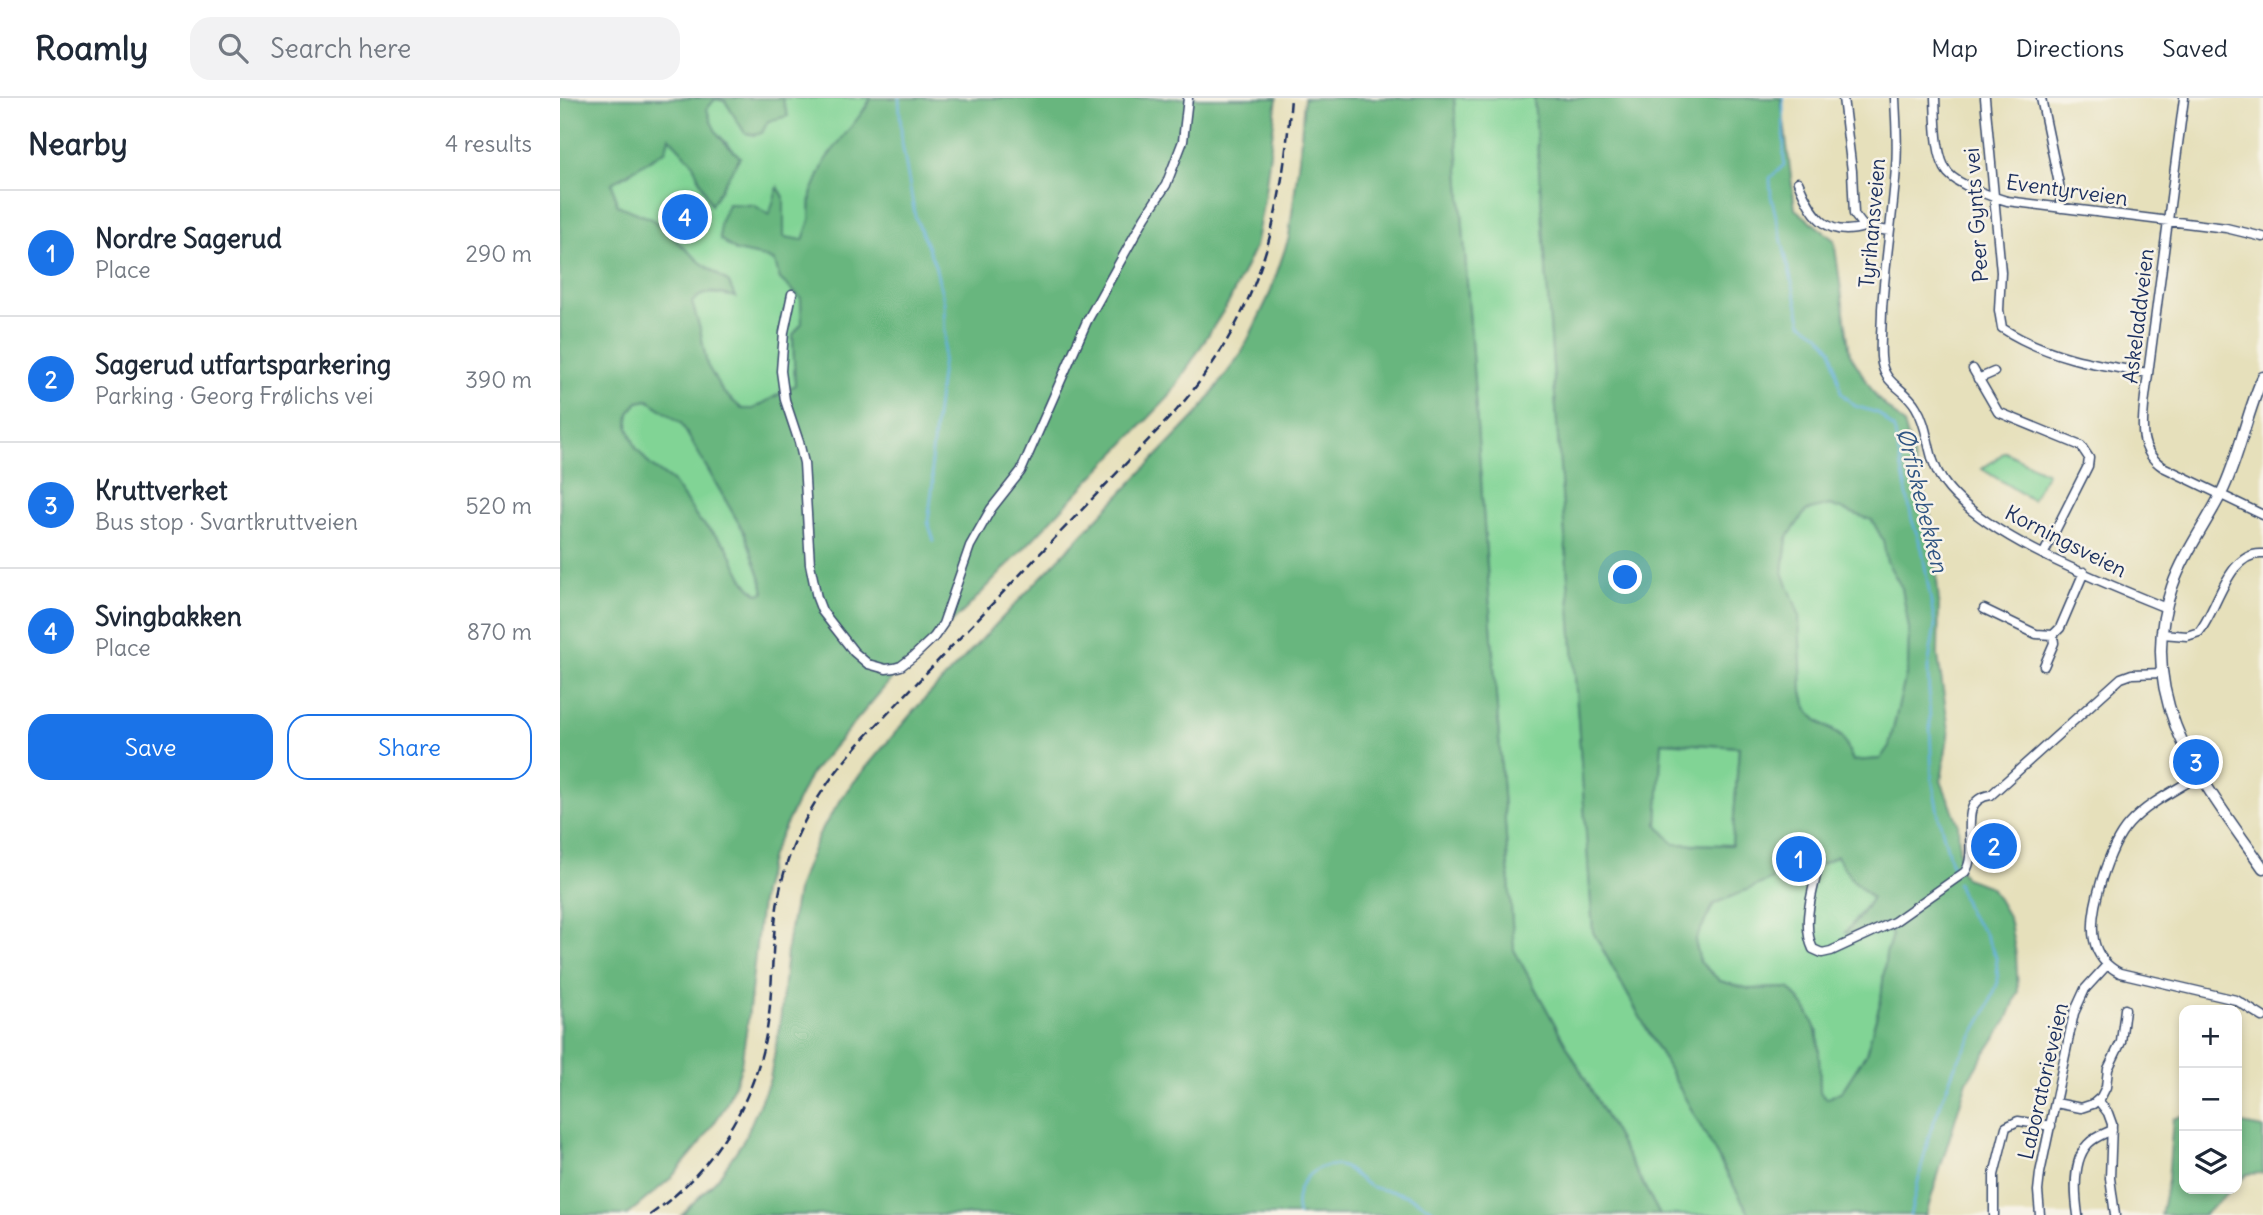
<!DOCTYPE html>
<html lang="en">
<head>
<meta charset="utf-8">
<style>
  body { margin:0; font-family:Delius,sans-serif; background:#f2f2f3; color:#1f2937 }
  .controls { position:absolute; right:21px; bottom:21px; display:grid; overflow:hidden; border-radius:14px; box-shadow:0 4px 10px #0003 }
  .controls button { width:63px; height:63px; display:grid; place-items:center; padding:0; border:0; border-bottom:2px solid #e0e1e3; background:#fff; color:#1f2937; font:35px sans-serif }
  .you { position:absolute; left:1066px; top:480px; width:24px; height:24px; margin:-18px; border:5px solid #fff; border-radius:50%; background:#1a73e8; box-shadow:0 0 0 10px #1a73e833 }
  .badge { display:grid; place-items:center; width:46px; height:46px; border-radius:50%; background:#1a73e8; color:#fff; font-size:23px; font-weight:700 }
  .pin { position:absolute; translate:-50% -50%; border:4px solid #fff; box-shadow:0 2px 7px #0006 }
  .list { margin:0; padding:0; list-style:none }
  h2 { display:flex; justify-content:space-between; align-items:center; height:91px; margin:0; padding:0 28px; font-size:30px }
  h2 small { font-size:23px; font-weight:400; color:#747a83 }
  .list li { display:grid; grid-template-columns:46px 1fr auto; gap:21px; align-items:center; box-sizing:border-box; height:126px; padding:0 28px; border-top:2px solid #e0e1e3 }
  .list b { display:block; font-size:26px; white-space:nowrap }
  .list p { margin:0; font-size:23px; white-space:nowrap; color:#747a83 }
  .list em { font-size:23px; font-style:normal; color:#747a83 }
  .actions { display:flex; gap:14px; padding:21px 28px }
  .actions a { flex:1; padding:16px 0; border:2px solid #1a73e8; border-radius:21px; text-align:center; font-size:24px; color:#1a73e8 }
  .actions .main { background:#1a73e8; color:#fff }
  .icon { flex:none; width:38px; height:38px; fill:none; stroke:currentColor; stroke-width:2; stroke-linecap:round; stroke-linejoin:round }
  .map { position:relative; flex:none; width:1703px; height:1117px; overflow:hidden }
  header { display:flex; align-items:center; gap:42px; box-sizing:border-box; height:98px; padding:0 35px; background:#fff; border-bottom:2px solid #e0e1e3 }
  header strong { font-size:33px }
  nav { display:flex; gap:38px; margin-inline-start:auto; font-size:24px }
  .search { width:490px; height:63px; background:#f2f2f3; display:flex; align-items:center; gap:18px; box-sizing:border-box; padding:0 24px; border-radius:21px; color:#747a83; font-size:26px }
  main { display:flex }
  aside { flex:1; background:#fff }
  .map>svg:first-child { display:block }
  .green { fill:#81d495; stroke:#4e827a; stroke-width:2 }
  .forest { fill:#68b67e; stroke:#42726e; stroke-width:2; fill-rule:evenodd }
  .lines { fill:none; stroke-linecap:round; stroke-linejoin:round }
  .stream { stroke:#63b0dc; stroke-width:2.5 }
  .minor-casing { stroke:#394a6c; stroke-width:11 }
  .tertiary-casing { stroke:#394a6c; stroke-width:13 }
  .minor { stroke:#fff; stroke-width:8 }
  .tertiary { stroke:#fff; stroke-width:10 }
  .rail { stroke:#1b2f5e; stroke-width:2.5; stroke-dasharray:10 5; stroke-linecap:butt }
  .labels { text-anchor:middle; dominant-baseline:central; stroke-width:5; stroke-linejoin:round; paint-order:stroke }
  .street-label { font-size:21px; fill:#1b2f5e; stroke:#f7f3e8 }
  .water-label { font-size:23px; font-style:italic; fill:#315684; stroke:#f7f3e8 }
</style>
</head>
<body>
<header>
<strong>Roamly</strong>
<div class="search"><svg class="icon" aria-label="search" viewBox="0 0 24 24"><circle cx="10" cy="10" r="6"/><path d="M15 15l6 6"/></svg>Search here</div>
<nav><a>Map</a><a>Directions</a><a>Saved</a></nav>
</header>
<main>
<aside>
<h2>Nearby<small>4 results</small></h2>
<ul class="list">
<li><span class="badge">1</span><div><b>Nordre Sagerud</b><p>Place</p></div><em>290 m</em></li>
<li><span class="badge">2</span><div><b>Sagerud utfartsparkering</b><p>Parking · Georg Frølichs vei</p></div><em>390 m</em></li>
<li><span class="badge">3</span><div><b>Kruttverket</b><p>Bus stop · Svartkruttveien</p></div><em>520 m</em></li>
<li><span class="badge">4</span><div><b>Svingbakken</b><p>Place</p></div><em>870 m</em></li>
</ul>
<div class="actions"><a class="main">Save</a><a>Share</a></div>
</aside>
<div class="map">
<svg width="1703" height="1117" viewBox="0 0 1703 1117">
  <rect width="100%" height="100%" fill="#f7f3e8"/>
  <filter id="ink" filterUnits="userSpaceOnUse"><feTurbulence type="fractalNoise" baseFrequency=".0143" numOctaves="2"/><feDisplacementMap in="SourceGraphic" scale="14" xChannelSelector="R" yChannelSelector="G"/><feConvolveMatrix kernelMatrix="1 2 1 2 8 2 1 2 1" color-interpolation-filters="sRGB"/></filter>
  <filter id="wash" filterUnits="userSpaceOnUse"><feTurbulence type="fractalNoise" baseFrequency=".00686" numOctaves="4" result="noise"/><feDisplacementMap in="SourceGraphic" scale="28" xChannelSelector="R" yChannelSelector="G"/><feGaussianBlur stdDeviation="1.57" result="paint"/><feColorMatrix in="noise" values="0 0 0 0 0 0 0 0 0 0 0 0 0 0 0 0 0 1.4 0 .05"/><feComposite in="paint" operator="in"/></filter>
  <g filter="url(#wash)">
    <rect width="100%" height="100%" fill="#e6e0bb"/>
    <path class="green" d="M222 0H311L251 96 250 122 243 142 224 139V99L218 89 210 118 176 153 205 159 215 164 220 181 241 200 242 225 233 237 235 287 193 311H182L162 294 147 267 140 231 131 204C145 191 157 196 175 199L169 185 140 164 92 121 57 107 52 85 70 75 109 38 132 64 138 77 180 59 152 30 147 11 155 1 165 3 185 35 202 34 208 23 226 18Z
      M894 0H974L1033 834 1190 1117H1100L954 852Z
      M88 302 121 325 185 436 202 484 204 495 197 496 185 484 166 447 139 422 112 383 90 367 76 350 68 330 69 315 78 304Z
      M1445 354 1487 375 1472 402 1422 371Z
      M1270 407 1312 422 1323 442 1327 464 1342 490 1349 530 1348 568 1329 649 1321 661 1293 663C1290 655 1287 644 1281 638 1259 620 1250 626 1242 594L1223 474 1227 440 1246 413Z
      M1101 644 1179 649 1172 747 1114 746 1097 727Z
      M1277 758 1290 779 1312 800 1286 834 1326 826 1332 837 1326 856 1321 902 1306 956 1282 993 1267 1001 1260 994 1258 934 1229 890 1190 891 1160 883 1140 864 1135 843 1153 806 1226 775 1247 774Z"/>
    <path class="forest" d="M0 0H222L228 18 208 23 202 35 195 37 185 35 165 3 155 1 147 11C153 34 162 43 180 59L151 107 132 64 109 39 106 52 52 85 57 107 92 121 140 164 169 185 175 199C157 195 146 190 132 204L140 231 147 267 163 294 182 311H193L235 287 233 237 242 225 241 200 220 181 215 164 205 159 176 153 160 141V125L168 106 194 107 209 117 218 89 224 99V139L243 142 250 122 251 96 266 61 308 7 311 0H717L704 101 695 149 669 204 609 299 405 512 333 579 250 677 211 757 202 795 188 921 180 973 165 1009 140 1046 111 1080 67 1117H0ZM88 302 121 325 185 436 202 484 204 495 197 496 185 484 166 447 139 422 112 383 90 367 76 350 68 330 69 315 78 304Z
      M744 0H894L954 852 1100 1117H121L158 1080 185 1040 210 981 220 925 228 843 238 788 260 734 288 691 357 609 638 315 682 254 709 198 729 139 740 52Z
      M974 0H1221L1235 111 1274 142 1290 256 1317 300 1344 326 1372 425 1379 505 1378 558 1389 632 1381 683 1398 725 1400 771 1405 780 1431 789 1449 820 1456 856 1458 894 1447 922 1407 983 1366 1117H1190L1033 834ZM1270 407 1312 422 1323 442 1327 464 1342 490 1349 530 1348 568 1329 648 1320 661 1293 663 1283 640 1259 624 1247 612 1242 594 1239 516 1223 474 1227 440 1246 413ZM1102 644 1179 649 1172 747 1114 746 1097 727ZM1277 758 1290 779 1312 800 1297 822 1285 834 1291 836 1326 826 1332 837 1326 856 1321 902 1306 956 1282 993 1267 1001 1260 994C1258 947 1265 927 1229 890L1190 891 1160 883 1140 864 1135 843 1154 806 1226 775 1247 774Z
      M1624 1017V1091H1672L1644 1117H1601L1608 1082 1613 1021Z
      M1677 1025 1703 1030V1075L1687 1076 1677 1086Z"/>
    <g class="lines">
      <path class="stream" d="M339 0 342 45 355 118 375 167 384 204 385 241 371 363 373 385 368 424 374 443
        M1223 0 1224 67 1210 80 1211 98 1242 225 1259 236 1272 252 1281 295 1295 308 1318 315 1334 331 1352 422 1362 451 1375 527 1368 570 1372 682 1379 720 1394 776
        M738 1117C731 1091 750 1064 779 1068 789 1069 797 1080 806 1086 818 1094 830 1091 842 1096 856 1100 869 1110 881 1117
        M1350 1117 1370 1034 1395 968 1426 914 1438 884 1436 859 1424 834 1409 816 1397 785"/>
    </g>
  </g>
  <g filter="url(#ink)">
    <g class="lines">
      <defs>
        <path id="minor" d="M1283 0 1292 73 1294 116 1304 129 1329 133
          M1335 0C1336 23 1338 46 1336 69 1333 116 1325 164 1322 211 1322 227 1320 243 1321 259 1323 288 1344 288 1356 309 1370 331 1366 359 1383 383 1422 439 1543 484 1606 510
          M1375 0C1376 20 1375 59 1388 75 1398 87 1432 99 1447 103L1666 130 1703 139
          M1425 0 1441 174 1439 212 1442 230C1486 259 1538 267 1588 275
          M1481 0 1499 86 1501 110
          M1624 0 1585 299C1582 326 1578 353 1603 369L1703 417
          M1238 84C1252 116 1265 141 1304 129
          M232 196 224 234 221 273 225 302 239 344 244 365 250 466 257 500 262 513 294 554 308 566 326 571 334 570 341 568 354 558 374 539 383 526 410 448 431 411 461 373 527 223 585 119 606 87 623 43 628 0
          M1413 271 1438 314 1521 348 1529 360 1528 368 1484 455
          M1418 281 1434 274
          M1424 511 1476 536 1493 537
          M1602 536 1627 538 1639 534C1658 511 1668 453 1703 456
          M1484 568 1494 545 1493 537 1500 530 1524 474
          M1640 677C1616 692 1588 705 1569 726 1549 748 1528 813 1534 842 1537 857 1546 868 1560 875L1676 902 1703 919
          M1260 760C1255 788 1240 824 1253 851L1262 855 1271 853 1334 824 1405 774C1421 751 1393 702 1431 697L1561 580 1572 576 1603 575
          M1538 1002 1548 1015 1552 1026 1550 1080 1555 1117
          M1496 1005 1521 1010 1533 1006 1541 999 1546 989 1548 971 1561 944 1565 911
          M1434 1117V1077L1446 1029 1458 1023 1491 1028
          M1480 1117 1478 1093 1480 1075 1514 915 1525 891 1547 867
          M1518 1117C1515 1096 1512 1063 1528 1046 1534 1039 1544 1036 1552 1032"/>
        <path id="tertiary" d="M1703 279C1686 316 1680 357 1662 394 1646 426 1624 455 1612 489 1573 601 1643 684 1703 770"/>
      </defs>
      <use href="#minor" class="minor-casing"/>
      <use href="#tertiary" class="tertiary-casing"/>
      <use href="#minor" class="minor"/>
      <use href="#tertiary" class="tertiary"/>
      <path class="rail" d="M90 1117C156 1071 200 996 209 917 214 871 211 824 223 779 238 722 270 677 310 634L615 314C700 216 721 126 731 0"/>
    </g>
  </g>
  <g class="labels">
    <g class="street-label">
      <text transform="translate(1507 92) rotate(8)">Eventyrveien</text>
      <text transform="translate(1416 117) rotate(-94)">Peer Gynts vei</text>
      <text transform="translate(1312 125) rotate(-85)">Tyrihansveien</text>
      <text transform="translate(1578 218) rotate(-83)">Askeladdveien</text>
      <text transform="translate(1506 443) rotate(27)">Korningsveien</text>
      <text transform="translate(1483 983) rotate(-77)">Laboratorieveien</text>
    </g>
    <g class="water-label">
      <text transform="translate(1363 402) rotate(76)">Ørfiskebekken</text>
    </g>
  </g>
</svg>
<div class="controls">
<button>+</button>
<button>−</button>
<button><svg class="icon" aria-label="layers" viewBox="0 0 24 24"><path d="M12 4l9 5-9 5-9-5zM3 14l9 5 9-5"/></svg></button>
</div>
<div class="you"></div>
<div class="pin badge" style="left:1239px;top:761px">1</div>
<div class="pin badge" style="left:1434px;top:748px">2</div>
<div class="pin badge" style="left:1636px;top:664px">3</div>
<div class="pin badge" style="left:125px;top:119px">4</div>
</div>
</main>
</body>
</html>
